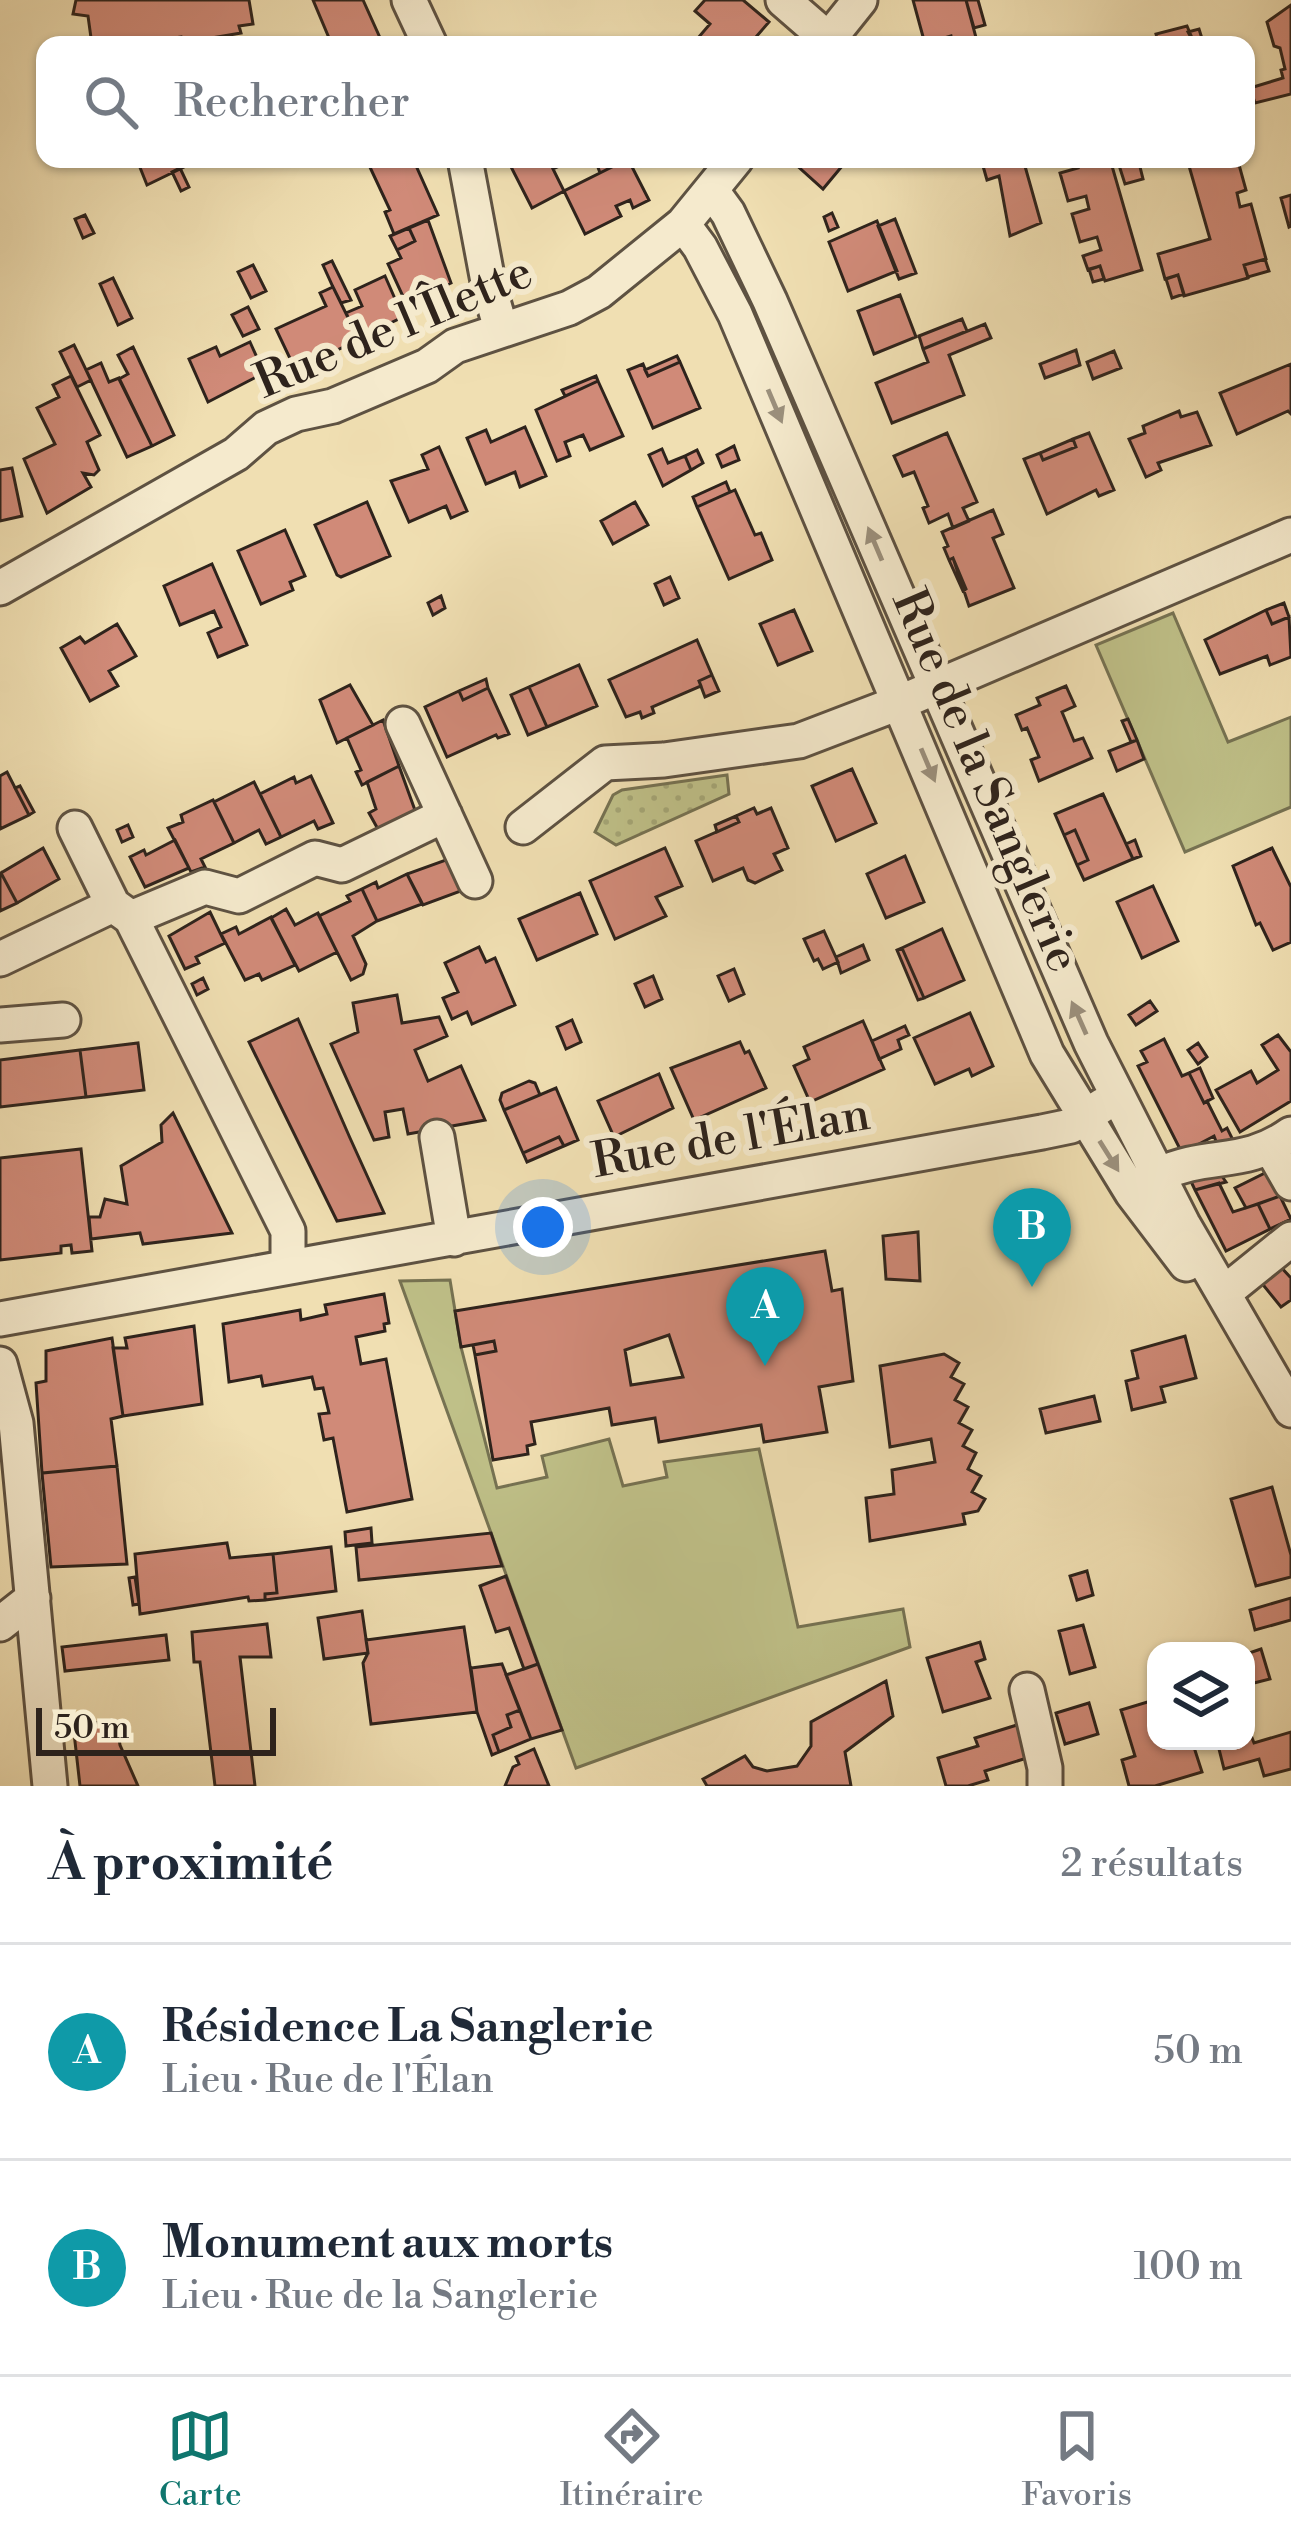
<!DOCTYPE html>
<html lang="fr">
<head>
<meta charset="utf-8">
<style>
  body { margin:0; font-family:"Libre Bodoni",serif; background:#f2f2f3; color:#1f2937 }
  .controls { position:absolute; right:36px; bottom:36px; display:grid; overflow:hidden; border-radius:24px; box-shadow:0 3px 9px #0004 }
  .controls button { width:108px; height:108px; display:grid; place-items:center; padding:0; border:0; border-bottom:3px solid #e0e1e3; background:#fff; color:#1f2937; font:60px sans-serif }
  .scale { position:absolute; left:36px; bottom:30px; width:240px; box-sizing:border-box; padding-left:12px; border:6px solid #2e231c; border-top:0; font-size:33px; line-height:42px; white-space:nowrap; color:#2e231c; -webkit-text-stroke:9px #f5eacd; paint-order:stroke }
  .you { position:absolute; left:543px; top:1227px; width:42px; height:42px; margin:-30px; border:9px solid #fff; border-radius:50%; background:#1a73e8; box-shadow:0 0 0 18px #1a73e833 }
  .badge { display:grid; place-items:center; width:78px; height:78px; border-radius:50%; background:#0f766e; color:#fff; font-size:39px; font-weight:700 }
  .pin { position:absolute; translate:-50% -99px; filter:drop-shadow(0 3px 6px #0008) }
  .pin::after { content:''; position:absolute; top:63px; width:42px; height:36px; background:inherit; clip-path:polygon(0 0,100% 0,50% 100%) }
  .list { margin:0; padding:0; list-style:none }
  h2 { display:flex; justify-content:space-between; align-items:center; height:156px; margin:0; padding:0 48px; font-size:51px }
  h2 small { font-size:39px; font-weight:400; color:#747a83 }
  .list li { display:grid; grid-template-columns:78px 1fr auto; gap:36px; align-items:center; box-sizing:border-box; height:216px; padding:0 48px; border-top:3px solid #e0e1e3 }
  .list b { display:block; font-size:45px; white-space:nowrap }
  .list p { margin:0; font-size:39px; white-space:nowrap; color:#747a83 }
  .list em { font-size:39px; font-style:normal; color:#747a83 }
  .icon { flex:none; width:66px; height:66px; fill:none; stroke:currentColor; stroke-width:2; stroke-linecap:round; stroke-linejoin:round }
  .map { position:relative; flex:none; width:1291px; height:1786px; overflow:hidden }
  .search { position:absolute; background:#fff; box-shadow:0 3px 9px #0004; left:36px; right:36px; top:36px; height:132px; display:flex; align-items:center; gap:30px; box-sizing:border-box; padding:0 42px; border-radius:24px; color:#747a83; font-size:45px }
  .sheet { height:588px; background:#fff }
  nav { display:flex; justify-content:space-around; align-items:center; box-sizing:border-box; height:168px; border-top:3px solid #e0e1e3; background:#fff; font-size:33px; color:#747a83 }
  nav a { display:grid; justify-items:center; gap:6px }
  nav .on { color:#0f766e }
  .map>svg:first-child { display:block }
  .grass { fill:url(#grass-dots); stroke:#767252; stroke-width:3 }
  .green { fill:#bfc088; stroke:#767252; stroke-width:3 }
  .building { fill:#d08a78; stroke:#2e231c; stroke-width:3; fill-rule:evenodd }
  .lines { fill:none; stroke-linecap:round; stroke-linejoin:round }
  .minor-casing { stroke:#5e5242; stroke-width:39 }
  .minor { stroke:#f5eacd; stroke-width:33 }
  .oneway { fill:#9b907d }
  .labels { text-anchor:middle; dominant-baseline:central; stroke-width:12; stroke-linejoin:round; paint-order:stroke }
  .street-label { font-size:48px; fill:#2e231c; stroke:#f5eacd }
</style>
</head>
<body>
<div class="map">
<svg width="1291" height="1786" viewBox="0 0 1291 1786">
  <defs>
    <pattern id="grass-dots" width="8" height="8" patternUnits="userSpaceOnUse" patternTransform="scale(3)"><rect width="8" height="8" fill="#bfc088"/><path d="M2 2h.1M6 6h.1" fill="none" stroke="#a4a575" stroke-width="1.8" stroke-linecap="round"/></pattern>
  </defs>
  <rect width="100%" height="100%" fill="#f0dfb2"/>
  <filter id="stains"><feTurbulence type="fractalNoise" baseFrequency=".00167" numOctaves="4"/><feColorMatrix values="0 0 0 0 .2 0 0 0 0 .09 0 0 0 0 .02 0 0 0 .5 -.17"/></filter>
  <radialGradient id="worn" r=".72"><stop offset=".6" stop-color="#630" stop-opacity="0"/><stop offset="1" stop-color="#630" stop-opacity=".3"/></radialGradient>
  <path class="grass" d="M727 775 729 794 616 845 595 832 613 795 622 790Z"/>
  <path class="green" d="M1173 613 1228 742 1291 717V807L1185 852 1096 645Z
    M450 1280 461 1347 497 1488 547 1477 542 1456 609 1439 623 1486 667 1477 664 1462 759 1449 798 1627 903 1609 910 1647 576 1768 400 1281Z"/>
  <path class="building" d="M76 0H249L253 24 239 26 241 33 182 43 181 37 149 42 150 45H92L88 16 73 14Z
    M313 0H363L381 40 369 45H332Z
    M705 0H743L769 22 749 45H692L710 24 695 11Z
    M913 0H966L978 45H953L951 36 925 44Z
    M966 0H978L985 25 974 28Z
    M1291 5V94L1255 103 1250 88 1283 78 1281 70 1285 69 1280 48 1274 46 1267 22Z
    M1187 26 1195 45H1159L1156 34Z
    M1199 29 1204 45H1195L1188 32Z
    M181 37 182 43 150 45 149 42Z
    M123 159H181L184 167 147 185 137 160 126 165Z
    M378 159H413L438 215 394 234 385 212 390 210 368 163Z
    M507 159H564L566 163 553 169 564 191 532 208Z
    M595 159H628L600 173Z
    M628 159 649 200 633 208 630 200 616 206 621 216 585 234 564 191Z
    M795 159H848L823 189 793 162Z
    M981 159H1023L1041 223 1010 236 999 176 987 180Z
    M1075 159H1110L1142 270 1105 281 1100 266 1088 270 1083 256 1101 250 1097 237 1080 242 1072 214 1089 209 1086 196 1068 201 1060 173 1078 168Z
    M1117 159H1138L1143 179 1125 184Z
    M1187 159H1222L1223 165 1238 161 1246 190 1237 193 1240 207 1251 204 1266 259 1244 265 1248 278 1184 296 1178 275 1165 279 1158 254 1210 239Z
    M180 168 189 187 181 191 172 172Z
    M1291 195V226L1289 227 1281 198Z
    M832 213 838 227 829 231 824 217Z
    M85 215 94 233 83 238 75 219Z
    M895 219 916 273 899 279 878 226Z
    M428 220 451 283 406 303 388 264 401 258 397 250 415 241 409 228Z
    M877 221 897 271 848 291 829 242Z
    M409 228 415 241 397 250 390 236Z
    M1265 259 1269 271 1248 277 1244 265Z
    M332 261 351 300 341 303 333 287 323 265Z
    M253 265 266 291 251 298 238 272Z
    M1100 266 1104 279 1093 282 1089 269Z
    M1178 275 1184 294 1172 298 1166 279Z
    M385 276 403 317 358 338 346 313 362 306 355 290Z
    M113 278 132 318 118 325 100 284Z
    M333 287 359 340 295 369 276 329 326 306 320 293Z
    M900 295 916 337 874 354 858 311Z
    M248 307 259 329 243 336 232 315Z
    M962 319 967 331 923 349 919 336Z
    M985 324 991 338 949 355 964 395 892 423 876 383 928 362 923 349Z
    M250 342 264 373 208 402 189 359 216 347 220 356Z
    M74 345 91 380 77 387 60 352Z
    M133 347 174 435 152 446 119 379 128 374 118 355Z
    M1076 350 1080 365 1045 378 1040 364Z
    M1114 351 1121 368 1093 379 1087 362Z
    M677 356 680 362 648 376 645 370Z
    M680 362 700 408 653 428 628 370 643 364 648 376Z
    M101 363 109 382 119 378 152 446 127 457 86 370Z
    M1291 364V414L1288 411 1237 434 1220 393Z
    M71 376 100 435 87 442 99 470 94 475 83 473 91 487 47 513 24 459 55 444 37 408 59 397 53 385Z
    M596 376 598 381 565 396 562 390Z
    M598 381 623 436 590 450 583 435 565 442 570 456 557 461 536 410Z
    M1179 411 1181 417 1197 412 1211 445 1158 463 1161 470 1146 477 1129 439 1145 433 1143 426Z
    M525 427 546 476 520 487 515 472 486 484 467 438 486 430 491 442Z
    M947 433 977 502 963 508 969 521 953 528 948 514 929 523 923 508 928 506 914 472 903 476 894 456Z
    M1089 433 1114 490 1099 496 1096 490 1047 514 1024 459 1040 453 1043 460 1076 447 1073 439Z
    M1073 439 1076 447 1043 460 1040 453Z
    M734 446 739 460 722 467 717 455Z
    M439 447 467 511 451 518 446 506 409 522 391 481 428 469 422 455Z
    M662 449 668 463 685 456 691 470 663 486 649 455Z
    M697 450 703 463 691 470 685 456Z
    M12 468 22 516 0 521V470Z
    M726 482 730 492 697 507 693 497Z
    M735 490 755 535 761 533 772 560 729 579 697 507Z
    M367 502 390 556 341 577 337 575 315 525Z
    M635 502 648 525 613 544 601 521Z
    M993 510 1003 534 993 538 1014 588 969 606 953 558 949 560 944 548 948 546 942 532Z
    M285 530 305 576 290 582 293 590 261 604 238 551Z
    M953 558 966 589 963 591 949 560Z
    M212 564 247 645 218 657 208 633 221 627 214 611 180 625 164 586Z
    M670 577 679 598 664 605 655 584Z
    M441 596 445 608 433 615 428 603Z
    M1284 603 1289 617 1272 624 1266 610Z
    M794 610 812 651 778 665 760 624Z
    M1266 610 1272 624 1289 617 1291 657 1270 665 1267 656 1220 674 1205 640Z
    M117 624 136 656 109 671 118 686 90 701 61 648 80 637 85 643Z
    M697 640 712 675 699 681 701 686 652 707 654 713 642 718 640 712 626 717 609 680Z
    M579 665 597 706 547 727 529 687Z
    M712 675 719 691 705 697 699 681Z
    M486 679 488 688 463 700 459 691Z
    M350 685 373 725 337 743 320 700Z
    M1066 686 1075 706 1062 712 1074 741 1083 738 1092 758 1039 781 1031 760 1039 757 1027 728 1022 730 1016 715 1040 705 1037 698Z
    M529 687 547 727 528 735 511 695Z
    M488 688 509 734 498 738 496 735 447 757 425 707 459 691 463 700Z
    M1128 719 1137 740 1131 742 1122 721Z
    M383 720 399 766 362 785 356 772 361 770 347 738Z
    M1137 740 1144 759 1117 771 1109 751Z
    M399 766 416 813 379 831 369 813 376 809 367 782Z
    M852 769 876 823 836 841 812 786Z
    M7 772 29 815 0 829V776Z
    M311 776 333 823 318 829 314 821 281 837 260 794 294 777 296 783Z
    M254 782 281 837 266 844 259 830 234 843 214 802Z
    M20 786 34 812 29 815 15 788Z
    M1103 794 1133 859 1084 880 1077 865 1088 860 1075 830 1064 835 1055 814Z
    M213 800 234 843 201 859 205 867 191 872 168 828 183 822 181 815Z
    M754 808 757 814 771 808 788 848 774 854 782 870 755 883 748 880 743 868 713 881 696 841 739 822 736 816Z
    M736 816 739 822 717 832 715 825Z
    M128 825 133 837 122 842 117 830Z
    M1075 830 1088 860 1077 865 1064 835Z
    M175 840 189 868 145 887 130 857 144 850 146 855Z
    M1135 840 1141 856 1133 859 1126 844Z
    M43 848 59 879 17 903 1 873Z
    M665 848 682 886 656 897 666 916 615 939 590 881Z
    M1272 848 1291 887V942L1273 950 1260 923 1256 925 1233 866Z
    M905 856 924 902 886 918 867 874Z
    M454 857 469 888 423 905 407 874Z
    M1 873 17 903 0 911V874Z
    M407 874 422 904 377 921 362 889 376 882 378 888Z
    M1153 886 1178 941 1142 958 1117 902Z
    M362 889 377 921 353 936 366 964 363 974 351 980 319 916 350 901 347 896Z
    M580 893 597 934 537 960 519 919Z
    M286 909 295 925 318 913 337 952 299 971 271 918Z
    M210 912 225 943 196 957 199 963 185 969 169 936Z
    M271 917 295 965 262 980 259 974 245 980 221 934 236 927 239 934Z
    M942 929 964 980 924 998 902 948Z
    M824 931 838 962 823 969 818 959 814 961 804 939Z
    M863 945 869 960 841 973 836 957Z
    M479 947 486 962 495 958 515 1005 472 1024 467 1012 452 1019 443 998 458 992 445 963Z
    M902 948 924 998 918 1000 897 950Z
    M734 969 744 994 729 1001 718 976Z
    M653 976 662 999 645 1007 635 984Z
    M203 978 208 989 197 995 192 984Z
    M397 995 402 1023 439 1017 447 1036 415 1050 428 1081 461 1066 485 1120 408 1134 403 1109 385 1112 389 1137 374 1140 331 1044 358 1032 353 1003Z
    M1150 1001 1157 1011 1136 1025 1129 1015Z
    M970 1013 993 1066 972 1076 969 1069 935 1084 914 1038Z
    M298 1019 350 1138 384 1213 337 1221 249 1042Z
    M572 1020 581 1042 566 1049 557 1027Z
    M863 1021 884 1069 810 1102 794 1066 809 1059 804 1047Z
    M905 1026 909 1035 898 1040 901 1049 879 1059 872 1041Z
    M1278 1035 1291 1052V1101L1240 1132 1216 1090 1251 1071 1257 1083 1278 1070 1262 1045Z
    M1164 1039 1182 1076 1189 1073 1204 1103 1207 1101 1222 1131 1227 1128 1236 1146 1219 1149 1214 1136 1182 1153 1138 1066 1147 1062 1141 1051Z
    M740 1042 745 1053 749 1051 766 1088 694 1120 671 1068Z
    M138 1043 144 1090 86 1097 80 1050Z
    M1198 1043 1207 1057 1198 1064 1188 1050Z
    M80 1050 86 1097 0 1107V1060Z
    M1200 1068 1213 1098 1204 1103 1189 1073Z
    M659 1074 673 1108 614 1137 598 1101Z
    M529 1081 535 1083 540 1095 504 1110 500 1100 502 1093Z
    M556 1088 578 1140 564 1146 559 1137 523 1153 504 1110Z
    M173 1113 232 1233 143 1244 140 1233 91 1239 89 1217H100L105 1199 127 1204 121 1166 162 1142 161 1125Z
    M559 1137 564 1146 527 1162 523 1153Z
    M81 1149 92 1251 72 1253 71 1245 61 1246V1253L0 1260V1158Z
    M1217 1169 1226 1182 1195 1190 1188 1175Z
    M1269 1171 1280 1196 1246 1208 1235 1188Z
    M1219 1183 1233 1212 1258 1204 1270 1229 1226 1251 1195 1190Z
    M1280 1196 1291 1219 1270 1229 1258 1204Z
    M918 1232 920 1281 886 1279 883 1236Z
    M825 1251 832 1291 842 1289 853 1381 819 1387 827 1432 764 1442 761 1425 659 1442 655 1418 612 1425 609 1408 531 1422 535 1444 527 1446 528 1454 493 1460 475 1355 496 1351 494 1341 461 1347 455 1311ZM669 1335 683 1377 631 1385 625 1350Z
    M1279 1265 1291 1278V1300L1281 1307 1260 1281Z
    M384 1294 389 1323 384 1324 385 1331 356 1337 361 1364 386 1359 412 1499 347 1512 333 1438 324 1440 319 1414 329 1413 323 1388 315 1389 312 1377 263 1386 261 1376 229 1382 223 1324 300 1310 301 1320 327 1314 325 1305Z
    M194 1326 202 1404 123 1416 113 1348H127L125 1338Z
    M1185 1336 1196 1378 1161 1387 1165 1402 1132 1410 1126 1381 1138 1378 1132 1351Z
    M112 1338 123 1416 111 1419 117 1466 42 1473 36 1383 46 1381V1351Z
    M494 1341 496 1351 475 1355 473 1345Z
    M944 1354 959 1363 951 1377 964 1384 955 1400 968 1407 959 1423 972 1430 963 1446 976 1453 968 1469 981 1476 972 1492 985 1499 978 1511 963 1514 965 1524 870 1541 866 1498 894 1494 892 1470 935 1462 931 1439 890 1447 880 1366Z
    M1094 1396 1100 1421 1046 1433 1040 1409Z
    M117 1466 127 1564 51 1567 42 1473Z
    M1272 1487 1291 1555V1577L1256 1586 1231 1499Z
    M371 1528 372 1543 346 1546 345 1532Z
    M491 1533 502 1566 359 1580 356 1547Z
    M227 1543 230 1558 273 1554 277 1593 265 1594V1600L249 1601 248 1597 140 1614 135 1554Z
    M331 1547 336 1591 265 1600V1594L277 1593 273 1554Z
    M1087 1571 1093 1595 1077 1600 1070 1576Z
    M506 1576 538 1664 524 1669 509 1628 496 1632 480 1586Z
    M135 1577 139 1604 133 1605 129 1578Z
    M1291 1598V1620L1255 1630 1250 1610Z
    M362 1611 368 1653 324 1659 318 1618Z
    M267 1624 271 1657H240L255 1786H215L200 1662H194L192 1632Z
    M1083 1625 1095 1667 1070 1674 1059 1631Z
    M464 1627 477 1712 371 1724 363 1663 368 1653 366 1640Z
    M166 1635 169 1660 65 1671 62 1647Z
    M980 1642 985 1659 976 1662 990 1698 943 1712 927 1658Z
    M1261 1649 1270 1679 1246 1685V1654Z
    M502 1664 520 1710 507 1715 511 1727 493 1735 499 1752 492 1755 477 1712 471 1668Z
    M538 1664 562 1730 531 1739 506 1675Z
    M886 1681 893 1716 845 1752 851 1786H707L703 1779 745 1756 753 1767 767 1771 797 1766 811 1746V1722Z
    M1154 1700 1156 1741H1192L1202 1772 1155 1786H1129L1122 1760 1135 1756 1121 1710Z
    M1089 1703 1098 1734 1065 1744 1056 1713Z
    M520 1710 531 1739 499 1752 493 1735 511 1727 507 1715Z
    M116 1721 120 1745 138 1786H80L73 1724Z
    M1017 1725 1027 1758 985 1771 988 1780 968 1786H946L938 1758 978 1746 975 1738Z
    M1249 1730 1254 1743 1291 1732V1769L1264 1776 1259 1759 1224 1769 1217 1741H1246Z
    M534 1749 549 1786H505L513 1767 519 1764 516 1757Z"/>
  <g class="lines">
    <defs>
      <path id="minor" d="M409 0 430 45
        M783 0 829 40
        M824 45 860 0
        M465 159 489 287 501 329
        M712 191 728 213 770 301 1091 1043 1183 1224 1291 1410
        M683 224 700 247 735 314 1047 1054 1132 1193 1186 1264
        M0 588 236 454 266 428 296 414 333 406 427 366 455 346 569 308 599 292 683 224 736 159
        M403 724 475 881
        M523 827 605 763 664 760 799 741 901 702 1291 535
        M75 828 113 905
        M131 918 205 887 239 896 315 858 342 865 445 815
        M0 959 113 905 131 918 288 1231V1267
        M0 1025 63 1020
        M437 1137 454 1239
        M1271 1148 1291 1183
        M1158 1175C1209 1151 1243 1168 1291 1134
        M1224 1293 1291 1239
        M0 1319 1042 1132 1071 1126 1103 1105
        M0 1364 16 1423 50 1786
        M0 1624 33 1598
        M1027 1690 1045 1768V1786"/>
    </defs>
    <use href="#minor" class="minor-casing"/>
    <use href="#minor" class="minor"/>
  </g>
  <defs><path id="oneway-solid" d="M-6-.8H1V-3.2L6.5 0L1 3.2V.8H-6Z" transform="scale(3)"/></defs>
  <g class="oneway">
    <use href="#oneway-solid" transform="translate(775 406) rotate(67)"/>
    <use href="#oneway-solid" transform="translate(875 544) rotate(-113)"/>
    <use href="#oneway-solid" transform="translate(928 765) rotate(67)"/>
    <use href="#oneway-solid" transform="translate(1079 1018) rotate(-114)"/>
    <use href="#oneway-solid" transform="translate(1109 1156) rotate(58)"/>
  </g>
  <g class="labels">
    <g class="street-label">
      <text transform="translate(394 328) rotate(-23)">Rue de l'Îlette</text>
      <text transform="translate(985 781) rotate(67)">Rue de la Sanglerie</text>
      <text transform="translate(731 1139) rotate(-10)">Rue de l'Élan</text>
    </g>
  </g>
  <rect width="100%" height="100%" filter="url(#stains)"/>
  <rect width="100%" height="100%" fill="url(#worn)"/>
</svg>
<div class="controls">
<button><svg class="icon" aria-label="layers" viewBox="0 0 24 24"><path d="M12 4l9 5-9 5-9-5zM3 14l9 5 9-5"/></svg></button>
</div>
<div class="scale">50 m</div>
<div class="you"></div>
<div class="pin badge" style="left:765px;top:1366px;background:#0f9aa8">A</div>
<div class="pin badge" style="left:1032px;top:1287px;background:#0f9aa8">B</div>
<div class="search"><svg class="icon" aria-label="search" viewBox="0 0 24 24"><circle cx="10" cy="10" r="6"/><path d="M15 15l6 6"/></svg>Rechercher</div>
</div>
<section class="sheet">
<h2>À proximité<small>2 résultats</small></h2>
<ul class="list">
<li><span class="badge" style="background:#0f9aa8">A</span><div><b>Résidence La Sanglerie</b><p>Lieu · Rue de l'Élan</p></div><em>50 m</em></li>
<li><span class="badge" style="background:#0f9aa8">B</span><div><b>Monument aux morts</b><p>Lieu · Rue de la Sanglerie</p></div><em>100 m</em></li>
</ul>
</section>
<nav>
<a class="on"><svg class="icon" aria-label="map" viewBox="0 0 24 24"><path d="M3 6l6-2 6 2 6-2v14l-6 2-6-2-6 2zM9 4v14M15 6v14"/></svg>Carte</a>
<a><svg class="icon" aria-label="directions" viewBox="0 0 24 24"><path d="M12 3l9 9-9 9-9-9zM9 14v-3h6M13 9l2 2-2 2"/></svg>Itinéraire</a>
<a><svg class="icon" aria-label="saved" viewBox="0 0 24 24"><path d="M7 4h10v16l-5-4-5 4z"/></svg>Favoris</a>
</nav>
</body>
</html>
